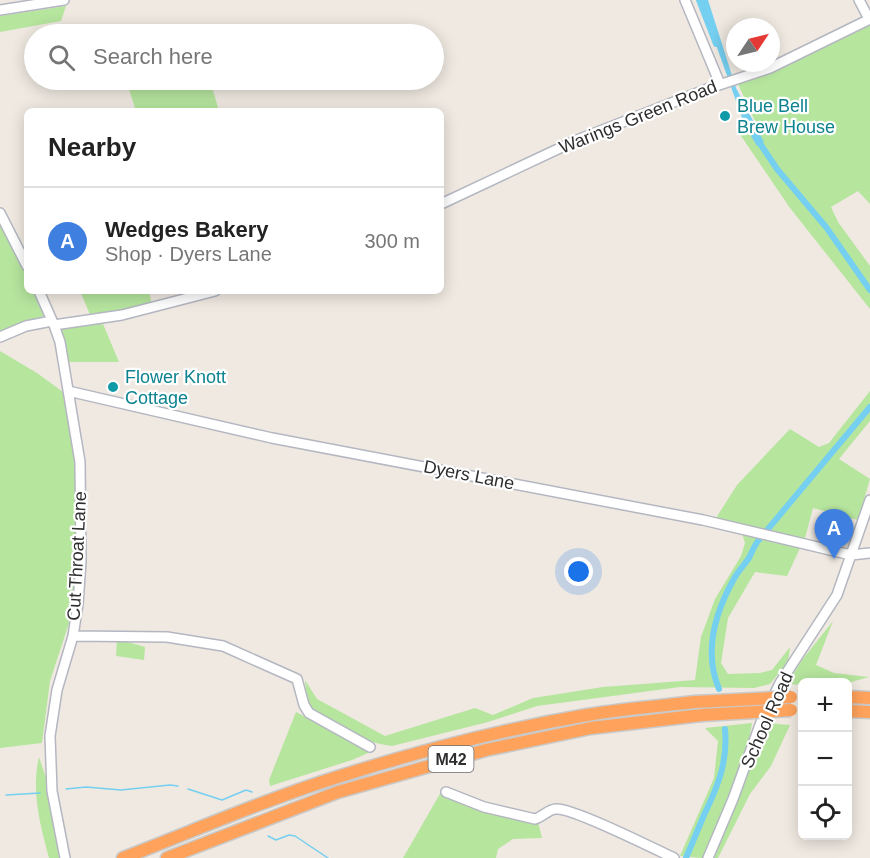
<!DOCTYPE html>
<html lang="en">
<head>
<meta charset="utf-8">
<style>
  body { margin:0; font-family:Helvetica,sans-serif; background:#f6f6f6; color:#222 }
  .controls { position:absolute; right:18px; bottom:18px; display:grid; overflow:hidden; border-radius:9px; box-shadow:0 3px 15px #0003 }
  .controls button { width:54px; height:54px; display:grid; place-items:center; padding:0; border:0; border-bottom:2px solid #e0e0e0; background:#fff; color:#222; font:30px sans-serif }
  .compass { position:absolute; left:726px; top:18px; width:54px; height:54px; border-radius:50%; background:#fff; box-shadow:0 3px 15px #0003; rotate:55deg }
  .you { position:absolute; left:579px; top:572px; width:21px; height:21px; margin:-15px; border:4px solid #fff; border-radius:50%; background:#1a73e8; box-shadow:0 0 0 9px #1a73e833 }
  .badge { display:grid; place-items:center; width:39px; height:39px; border-radius:50%; background:#4264fb; color:#fff; font-size:20px; font-weight:700 }
  .pin { position:absolute; translate:-50% -50px; filter:drop-shadow(0 2px 3px #0008) }
  .pin::after { content:''; position:absolute; top:32px; width:21px; height:18px; background:inherit; clip-path:polygon(0 0,100% 0,50% 100%) }
  .list { margin:0; padding:0; list-style:none }
  h2 { display:flex; justify-content:space-between; align-items:center; height:78px; margin:0; padding:0 24px; font-size:26px }
  h2 small { font-size:20px; font-weight:400; color:#767676 }
  .list li { display:grid; grid-template-columns:39px 1fr auto; gap:18px; align-items:center; box-sizing:border-box; height:108px; padding:0 24px; border-top:2px solid #e0e0e0 }
  .list b { display:block; font-size:22px; white-space:nowrap }
  .list p { margin:0; font-size:20px; white-space:nowrap; color:#767676 }
  .list em { font-size:20px; font-style:normal; color:#767676 }
  .icon { flex:none; width:33px; height:33px; fill:none; stroke:currentColor; stroke-width:2; stroke-linecap:round; stroke-linejoin:round }
  .map { position:relative; flex:none; width:870px; height:858px; overflow:hidden }
  .search { position:absolute; background:#fff; box-shadow:0 3px 15px #0003; left:24px; top:24px; width:420px; height:66px; display:flex; align-items:center; gap:15px; box-sizing:border-box; padding:0 21px; border-radius:33px; color:#767676; font-size:22px }
  .panel { position:absolute; background:#fff; box-shadow:0 3px 15px #0003; left:24px; top:108px; width:420px; height:186px; border-radius:9px }
  .map>svg:first-child { display:block }
  .green { fill:#b6e59e }
  .water { fill:#75cff0 }
  .lines { fill:none; stroke-linecap:round; stroke-linejoin:round }
  .stream { stroke:#75cff0; stroke-width:1.5 }
  .canal { stroke:#75cff0; stroke-width:6 }
  .minor-casing { stroke:#b4b7c1; stroke-width:12 }
  .highway-casing { stroke:#c9c9c9; stroke-width:15 }
  .minor { stroke:#fff; stroke-width:9 }
  .highway { stroke:#ffa35c; stroke-width:12 }
  .highway-bridge-casing { stroke:#c9c9c9; stroke-width:15; stroke-linecap:butt }
  .highway-bridge { stroke:#ffa35c; stroke-width:12 }
  .culture-dot { fill:#0f9aa8; stroke:#fff; stroke-width:2 }
  .labels { text-anchor:middle; dominant-baseline:central; stroke-width:4.5; stroke-linejoin:round; paint-order:stroke }
  .shield { fill:#fff; stroke:#6d6d6d; stroke-width:1.5 }
  .shield-label { font-size:16px; font-weight:bold; fill:#2e2e2e }
  .culture-label { font-size:18px; fill:#0d838f; stroke:#fff; text-anchor:start }
  .street-label { font-size:18px; fill:#2e2e2e; stroke:#fff }
</style>
</head>
<body>
<div class="map">
<svg width="870" height="858" viewBox="0 0 870 858">
  <rect width="100%" height="100%" fill="#efe9e1"/>
  <path class="green" d="M66 6 61 21 0 32V16Z
    M870 25V204L858 191 831 207 838 222 870 266V309L790 208 737 130 755 121 738 84 775 71Z
    M126 80H210L219 111H136Z
    M0 223 27 272V291H35L46 315 0 333Z
    M80 291H149L152 305 91 317Z
    M103 324 119 362H69L61 328Z
    M0 351 37 373 63 392 76 471V572L70 620 50 681 42 743 0 748Z
    M870 391V421L839 459 870 479 858 520 813 508 804 542 716 518 737 485 790 429 819 447 829 443Z
    M742 533 801 546 787 576 755 572 728 618 721 663 728 674 760 673 772 670 790 647 788 662 770 684 754 688 680 687 537 706 488 722 392 746C360 742 335 724 308 708L305 680 317 699 385 736 475 708 493 715 533 698 603 687 695 680 701 637 715 599 741 556 745 543Z
    M833 621 816 665 834 673 869 677 848 683 802 682V685L787 684 802 660Z
    M117 639 145 647 144 660 116 656Z
    M296 712 373 751 352 760 270 786 269 780Z
    M752 723C745 771 724 815 702 858L680 856 714 778 718 741 705 728Z
    M766 723 790 725 771 766 750 794 718 858H710Z
    M39 757 46 778 60 858H49C40 824 31 792 39 757Z
    M441 792 445 798 528 821 538 822 542 838 513 839 498 849 496 858H403Z"/>
  <path class="water" d="M700 0H708L736 88 764 142 757 146 745 126Z"/>
  <g class="lines">
    <path class="stream" d="M66 789 86 787 121 790 170 785 178 786
      M188 789 222 800 246 790 252 792
      M6 795 40 793
      M268 836 276 840 289 835 295 836 328 858"/>
    <path class="canal" d="M699 0 716 44
      M757 139 777 169 826 227 870 290
      M719 689C703 651 715 612 735 577 739 570 745 564 749 558 752 552 754 546 758 541L870 407
      M686 858C692 844 698 829 704 815 718 786 728 762 725 729"/>
    <defs>
      <path id="minor" d="M685 0 720 84
        M859 0 869 19
        M0 10 64 0
        M441 204 577 140 707 89 770 68 870 19
        M0 213 27 266
        M39 291 54 325 60 342 80 462 81 561 78 604 73 636 57 690 50 736 52 791 65 858
        M54 325 122 315 215 291
        M0 337 26 326 52 321
        M68 391 272 438 703 520 851 555 870 553
        M73 636 167 637 223 646 297 679 304 705 309 713 370 747
        M446 792 484 807 535 819C542 817 549 809 556 809 571 807 655 849 674 858
        M708 858 733 799 761 722 780 683 837 595 870 500"/>
      <path id="highway" d="M848 697 870 698
        M848 711 870 712
        M123 858C196 830 269 798 344 775 423 750 505 729 587 715 623 709 659 706 695 702
        M167 858 338 792 486 750 591 728 702 715"/>
    </defs>
    <use href="#minor" class="minor-casing"/>
    <use href="#highway" class="highway-casing"/>
    <use href="#minor" class="minor"/>
    <use href="#highway" class="highway"/>
    <defs>
      <path id="highway-bridge" d="M695 702 791 697
        M702 715 791 710"/>
    </defs>
    <use href="#highway-bridge" class="highway-bridge-casing"/>
    <use href="#highway-bridge" class="highway-bridge"/>
  </g>
  <g class="culture-dot">
    <circle cx="725" cy="116" r="6"/>
    <circle cx="113" cy="387" r="6"/>
  </g>
  <g class="labels">
    <rect class="shield" x="428.5" y="746" width="45" height="26" rx="4.5"/>
    <g class="shield-label">
      <text x="451" y="759">M42</text>
    </g>
    <g class="culture-label">
      <text x="737" y="106">Blue Bell<tspan x="737" dy="21">Brew House</tspan></text>
      <text x="125" y="377">Flower Knott<tspan x="125" dy="21">Cottage</tspan></text>
    </g>
    <g class="street-label">
      <text transform="translate(638 117) rotate(-22)">Warings Green Road</text>
      <text transform="translate(469 475) rotate(11)">Dyers Lane</text>
      <text transform="translate(77 556) rotate(-87)">Cut Throat Lane</text>
      <text transform="translate(767 720) rotate(-66)">School Road</text>
    </g>
  </g>
</svg>
<div class="controls">
<button>+</button>
<button>−</button>
<button><svg class="icon" aria-label="locate" viewBox="0 0 24 24"><circle cx="12" cy="12" r="6"/><path d="M12 2v4M12 18v4M2 12h4M18 12h4"/></svg></button>
</div>
<svg class="compass" viewBox="-18 -18 36 36"><path d="M0-13l5 13h-10z" fill="#e53935"/><path d="M0 13l5-13h-10z" fill="#767676"/></svg>
<div class="you"></div>
<div class="pin badge" style="left:834px;top:559px;background:#3f7fe0">A</div>
<div class="search"><svg class="icon" aria-label="search" viewBox="0 0 24 24"><circle cx="10" cy="10" r="6"/><path d="M15 15l6 6"/></svg>Search here</div>
<section class="panel">
<h2>Nearby<small></small></h2>
<ul class="list">
<li><span class="badge" style="background:#3f7fe0">A</span><div><b>Wedges Bakery</b><p>Shop · Dyers Lane</p></div><em>300 m</em></li>
</ul>
</section>
</div>
</body>
</html>
